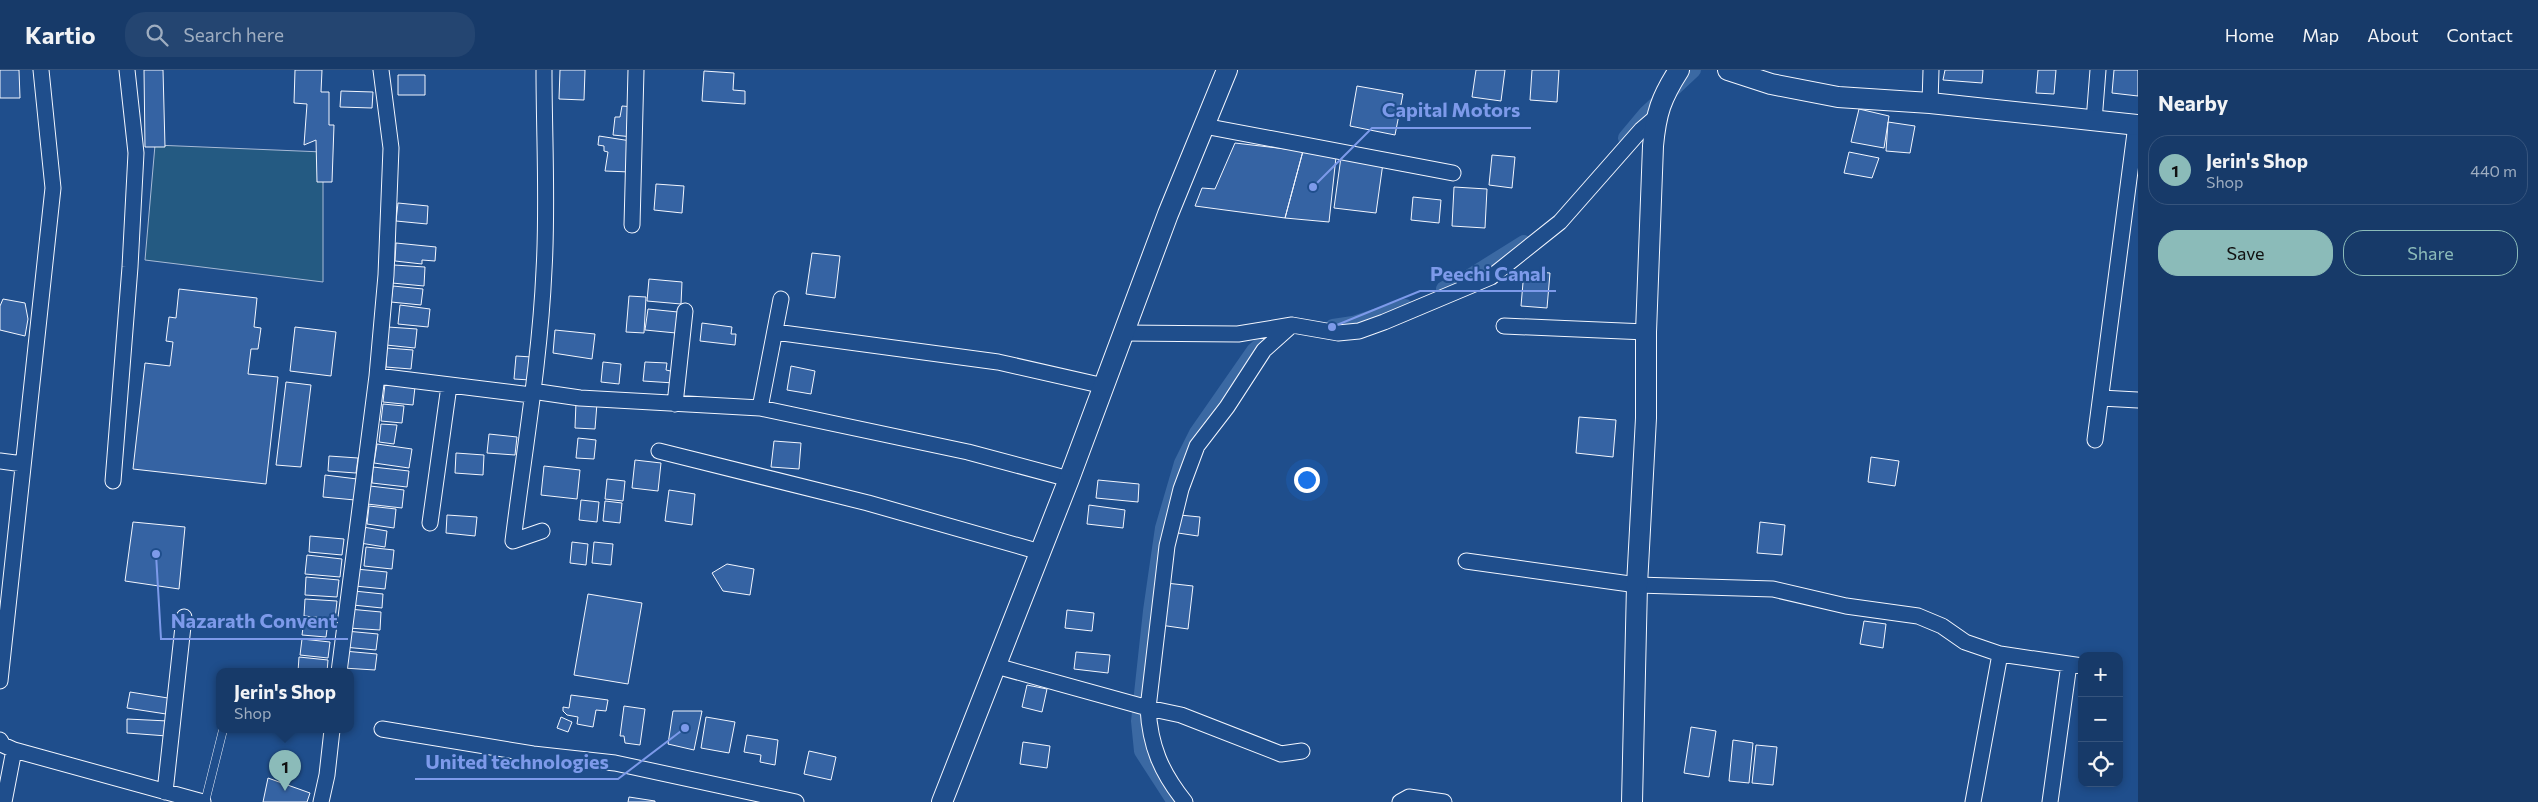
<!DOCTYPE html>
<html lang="en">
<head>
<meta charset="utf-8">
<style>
  body { margin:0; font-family:Commissioner,sans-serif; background:#244571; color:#f1f3f6 }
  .controls { position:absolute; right:15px; bottom:15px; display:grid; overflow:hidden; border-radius:10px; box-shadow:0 2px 8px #0003 }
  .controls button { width:45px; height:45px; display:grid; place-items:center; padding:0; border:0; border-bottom:1px solid #36547d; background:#173a69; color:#f1f3f6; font:25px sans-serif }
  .you { position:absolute; left:1306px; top:409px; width:18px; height:18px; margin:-12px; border:4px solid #fff; border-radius:50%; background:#1a73e8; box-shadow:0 0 0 8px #1a73e833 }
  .badge { display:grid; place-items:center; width:32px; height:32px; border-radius:50%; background:#8bbbb9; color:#111; font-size:16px; font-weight:700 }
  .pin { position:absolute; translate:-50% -41px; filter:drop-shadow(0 1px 2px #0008) }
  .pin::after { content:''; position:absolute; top:26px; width:18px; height:15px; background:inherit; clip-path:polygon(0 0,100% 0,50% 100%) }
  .popup { position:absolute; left:216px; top:598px; width:138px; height:65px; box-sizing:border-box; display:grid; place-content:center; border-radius:10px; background:#173a69; filter:drop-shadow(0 1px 4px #0005); font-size:16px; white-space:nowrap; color:#9eadc0 }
  .popup b { font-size:19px; color:#f1f3f6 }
  .popup::after { content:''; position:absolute; left:50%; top:100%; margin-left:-10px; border:10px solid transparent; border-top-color:#173a69 }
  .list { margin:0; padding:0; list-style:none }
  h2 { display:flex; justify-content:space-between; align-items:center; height:65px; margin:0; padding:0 20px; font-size:21px }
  h2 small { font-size:16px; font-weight:400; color:#9eadc0 }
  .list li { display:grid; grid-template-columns:32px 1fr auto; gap:15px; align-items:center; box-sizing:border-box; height:70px; margin:0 10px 10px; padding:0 10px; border:1px solid #36547d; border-radius:20px }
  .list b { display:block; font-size:19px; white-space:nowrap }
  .list p { margin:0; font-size:16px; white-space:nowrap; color:#9eadc0 }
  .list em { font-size:16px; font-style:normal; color:#9eadc0 }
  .actions { display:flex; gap:10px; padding:15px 20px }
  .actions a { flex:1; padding:11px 0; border:1px solid #8bbbb9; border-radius:20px; text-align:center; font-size:18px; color:#8bbbb9 }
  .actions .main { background:#8bbbb9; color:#111 }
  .icon { flex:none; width:28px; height:28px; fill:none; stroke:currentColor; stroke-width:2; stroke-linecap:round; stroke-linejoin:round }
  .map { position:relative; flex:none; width:2138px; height:732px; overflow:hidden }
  header { display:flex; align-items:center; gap:30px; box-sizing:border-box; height:70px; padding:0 25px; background:#173a69; border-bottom:1px solid #36547d }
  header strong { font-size:24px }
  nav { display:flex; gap:28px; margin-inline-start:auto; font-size:18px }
  .search { width:350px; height:45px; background:#244571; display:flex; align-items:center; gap:12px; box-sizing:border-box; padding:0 18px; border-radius:20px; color:#9eadc0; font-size:19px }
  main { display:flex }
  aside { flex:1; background:#173a69 }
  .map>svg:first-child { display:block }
  .green { fill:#245a82; stroke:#a8bbd7 }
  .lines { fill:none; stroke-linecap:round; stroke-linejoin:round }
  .canal { stroke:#3b69a3; stroke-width:16 }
  .building { fill:#3563a3; stroke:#f2f6ff }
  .lane-casing { stroke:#f2f6ff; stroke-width:9 }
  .street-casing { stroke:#f2f6ff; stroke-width:17 }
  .secondary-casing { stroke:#f2f6ff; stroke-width:22 }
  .lane { stroke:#1f4e8c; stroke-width:8 }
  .street { stroke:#1f4e8c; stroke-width:15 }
  .secondary { stroke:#1f4e8c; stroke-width:20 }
  .leader { fill:none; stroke:#7d9aea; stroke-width:2 }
  .callout-dot { fill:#7d9aea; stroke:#1f4e8c; stroke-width:2 }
  .callout-label { font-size:20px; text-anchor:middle; font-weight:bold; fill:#7d9aea; stroke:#1f4e8c; stroke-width:4; stroke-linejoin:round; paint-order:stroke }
</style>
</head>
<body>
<header>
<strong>Kartio</strong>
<div class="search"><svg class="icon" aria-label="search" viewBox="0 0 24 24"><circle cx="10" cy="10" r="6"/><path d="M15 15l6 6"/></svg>Search here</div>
<nav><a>Home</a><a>Map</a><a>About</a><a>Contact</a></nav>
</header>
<main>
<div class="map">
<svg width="2138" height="732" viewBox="0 0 2138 732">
  <rect width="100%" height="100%" fill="#1f4e8c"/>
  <path class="green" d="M155 75 323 82V212L145 190Z"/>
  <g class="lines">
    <path class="canal" d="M1626 68 1647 43 1693 0
      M1444 219 1468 208 1524 173
      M1333 257 1353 254 1405 237
      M1175 732 1142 681 1139 651 1151 541 1163 458 1182 393 1197 363 1254 281 1271 266"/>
  </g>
  <path class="building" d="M0 0H19L20 28H0Z
    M144 0H163L165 77H145Z
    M295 0H322L321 22H329V55H334L332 112H317L316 70 304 75 307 34 294 33Z
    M560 0H585L584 30 559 29Z
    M1476 0H1505L1501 31 1472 27Z
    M1532 0H1559L1557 32 1530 30Z
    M1945 0H1983L1982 13 1943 10Z
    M2038 0H2056L2054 24 2036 23Z
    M2114 0H2138V26L2112 23Z
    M704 1 734 3 733 20 745 21V34L702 31Z
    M398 5H425V25H398Z
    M1357 16 1403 24 1395 65 1350 56Z
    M341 21 373 22 372 38 340 37Z
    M622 36 635 37 633 67 613 65 615 47H620Z
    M1859 39 1889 46 1884 78 1851 72Z
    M1888 52 1915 56 1910 83 1886 81Z
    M599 66 631 71 630 102 605 101 608 82 604 81V76L598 75Z
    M1235 73 1303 81 1285 148 1195 136 1202 118 1215 119Z
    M1303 81 1336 87 1329 152 1285 148Z
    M1849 82 1879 88 1872 108 1844 103Z
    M1492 85 1515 87 1512 118 1489 115Z
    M1341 87 1383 93 1376 143 1334 138Z
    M656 114 684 116 682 143 654 140Z
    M1454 117 1487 119 1485 158 1452 156Z
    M1413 127 1441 130 1439 153 1411 150Z
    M398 133 428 136 427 154 396 151Z
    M396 173 436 177 435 191 422 190V194L395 191Z
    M812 183 840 186 835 228 806 224Z
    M394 195 425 197 424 216 392 213Z
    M1524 201 1550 203 1547 238 1521 236Z
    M649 209 682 212 681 234 647 231Z
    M393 216 423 219 421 235 391 232Z
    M179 219 257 228 254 257 261 258 258 279H251L248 304 278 307 266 414 133 399 145 293 170 296 173 272 166 271 169 247 176 248Z
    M629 226 646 227 644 263 626 262Z
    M3 229 25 233 28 249 25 266 0 260V236Z
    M400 235 430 239 428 257 398 254Z
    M648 239 678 242 676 263 645 260Z
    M702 253 732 257 731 264H736L735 275 700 271Z
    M295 257 336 262 331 306 290 301Z
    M388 257 417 259 415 278 386 275Z
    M555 260 595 264 592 289 553 283Z
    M387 278 413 280 411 299 386 297Z
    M516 286 532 287 530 310 514 309Z
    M603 292 621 294 619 314 601 312Z
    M645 292 667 293 666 300 675 302 674 313 643 311Z
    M791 296 815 301 811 324 787 320Z
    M286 312 311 315 301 397 276 395Z
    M385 314 415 317 413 335 383 332Z
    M576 332 597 333 595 359 575 358Z
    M383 334 404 336 402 353 381 351Z
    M1579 347 1616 350 1613 387 1576 383Z
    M381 354 397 355 394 374 379 372Z
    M489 364 517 367 515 385 487 383Z
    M578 368 596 370 594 389 576 388Z
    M774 371 801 373 799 399 771 397Z
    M377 374 412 379 409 398 374 393Z
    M456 383 484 385 483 405 455 403Z
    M329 386 358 388 356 403 328 401Z
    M1871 387 1899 391 1895 416 1868 412Z
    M635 390 661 393 658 421 632 418Z
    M544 396 580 400 577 429 541 425Z
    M373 397 409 401 407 417 372 413Z
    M325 405 357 409 355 430 323 427Z
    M607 409 625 411 623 431 605 429Z
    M1098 410 1139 414 1138 432 1096 428Z
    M370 416 404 420 402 438 367 434Z
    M669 420 695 424 692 455 665 451Z
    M581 430 599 432 597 452 579 450Z
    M605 431 622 433 620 453 603 451Z
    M1089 435 1125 440 1123 458 1087 454Z
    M369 436 396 439 394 458 367 454Z
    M447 445 477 447 475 466 446 463Z
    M1180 445 1200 447 1198 466 1178 463Z
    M133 452 185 457 179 519 125 511Z
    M1760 452 1785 455 1782 485 1757 483Z
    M363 457 387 461 385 477 360 473Z
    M310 466 344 469 342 485 309 482Z
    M572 472 588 474 586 495 570 493Z
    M594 472 613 474 611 495 592 493Z
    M366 477 394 480 392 499 364 496Z
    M307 485 342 489 340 507 305 504Z
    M727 494 754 499 750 525 723 521 712 503Z
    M356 499 387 502 385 519 355 516Z
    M306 507 339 510 337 527 305 525Z
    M1166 513 1193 516 1188 559 1160 555Z
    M354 521 383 524 382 538 353 535Z
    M588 524 642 533 628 614 574 605Z
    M305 529 337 531 335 549 304 546Z
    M349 539 381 542 380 560 348 558Z
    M1067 540 1094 543 1092 561 1065 558Z
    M304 550 328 552 326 567 302 565Z
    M1864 551 1886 554 1883 578 1860 574Z
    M346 561 378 564 376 580 344 577Z
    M302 569 330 572 328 588 300 585Z
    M344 581 377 584 375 600 343 598Z
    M1076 582 1110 585 1108 603 1074 599Z
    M299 587 328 590 327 602H298Z
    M1027 615 1047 619 1042 642 1022 637Z
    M130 622 168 628 166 644 127 638Z
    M571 625 608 630 606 641 596 640 593 657 577 654 578 647 567 645 563 641V637L569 638Z
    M624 636 645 639 640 675 625 673 624 666H620Z
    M673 641H702L694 680 668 674Z
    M561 647 572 652 568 662 557 658Z
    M706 647 735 652 729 683 701 678Z
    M127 649 168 651 167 666 127 663Z
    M1691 657 1716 661 1709 707 1684 703Z
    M747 665 778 670 775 695 760 692 761 685 744 682Z
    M1733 670 1753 673 1749 713 1729 711Z
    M1023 672 1050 676 1047 698 1020 694Z
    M1756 675 1777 677 1773 715 1752 713Z
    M809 681 836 687 831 710 804 704Z
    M268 708 310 723 307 732H263Z
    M629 727 655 731V732H628Z"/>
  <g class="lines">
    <defs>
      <path id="lane" d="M205 732 223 660"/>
      <path id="street" d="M1930 33 1931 0
        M2094 51 2098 0
        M1204 56 1453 103
        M632 155 636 0
        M1504 256 1646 262
        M775 262 998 292 1104 316
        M1123 263 1238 264 1292 255 1338 263 1359 261 1384 252 1491 207 1560 152 1641 60 1655 48
        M377 306 531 325
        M532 321 580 328 760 338 968 382 1069 409
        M2101 328 2138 330
        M675 334 685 241
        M760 338 781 229
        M2095 370 2136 55
        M659 381 868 433 1040 482
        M0 391 23 394
        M113 411 130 197 136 83 127 0
        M430 453 449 316
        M542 461 513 471C524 381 540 291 544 200 548 133 544 67 544 0
        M1466 491 1637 515 1773 519 1846 536 1918 546 1942 556 1965 572 2000 584 2082 596
        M996 596 1148 638 1181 645 1281 684 1302 681
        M339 602 377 306 386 205 391 78 381 0
        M0 611 53 118 41 0
        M382 659 533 684 615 693 796 732
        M0 670 3 675 14 680 4 732
        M14 680 203 732
        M165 722 184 547
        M321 732 327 705 332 660
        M1185 732C1161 702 1150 676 1148 638L1167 476 1181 419 1197 376 1227 337 1264 280 1292 255
        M1400 732 1409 727 1444 732
        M1973 732 2000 584
        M2050 732 2069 594"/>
      <path id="secondary" d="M1728 0 1771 14 1838 27 1930 33 2138 55
        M942 732 1069 409 1168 144 1227 0
        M1632 732 1637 515 1646 348V262L1653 76C1656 43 1661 28 1679 0"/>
    </defs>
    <use href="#lane" class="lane-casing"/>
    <use href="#street" class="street-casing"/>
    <use href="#secondary" class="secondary-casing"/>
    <use href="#lane" class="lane"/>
    <use href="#street" class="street"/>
    <use href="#secondary" class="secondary"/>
  </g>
  <path class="leader" d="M1313 117L1372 58H1531M1332 257L1420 221H1556M156 484L161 569H348M685 658L618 709H415"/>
  <g class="callout-dot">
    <circle cx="1313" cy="117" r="5"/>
    <circle cx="1332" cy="257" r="5"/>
    <circle cx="156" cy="484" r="5"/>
    <circle cx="685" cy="658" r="5"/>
  </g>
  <g class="callout-label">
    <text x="1451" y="47">Capital Motors</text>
    <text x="1488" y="211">Peechi Canal</text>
    <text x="254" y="558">Nazarath Convent</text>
    <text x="517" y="699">United technologies</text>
  </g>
</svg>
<div class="controls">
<button>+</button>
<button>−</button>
<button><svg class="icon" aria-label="locate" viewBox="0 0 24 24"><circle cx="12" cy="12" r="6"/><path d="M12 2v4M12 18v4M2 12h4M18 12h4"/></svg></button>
</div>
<div class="you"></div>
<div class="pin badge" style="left:285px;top:721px">1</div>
<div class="popup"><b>Jerin's Shop</b>Shop</div>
</div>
<aside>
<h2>Nearby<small></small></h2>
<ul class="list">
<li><span class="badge">1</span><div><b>Jerin's Shop</b><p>Shop</p></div><em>440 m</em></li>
</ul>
<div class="actions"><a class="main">Save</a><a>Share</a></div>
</aside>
</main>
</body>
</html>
